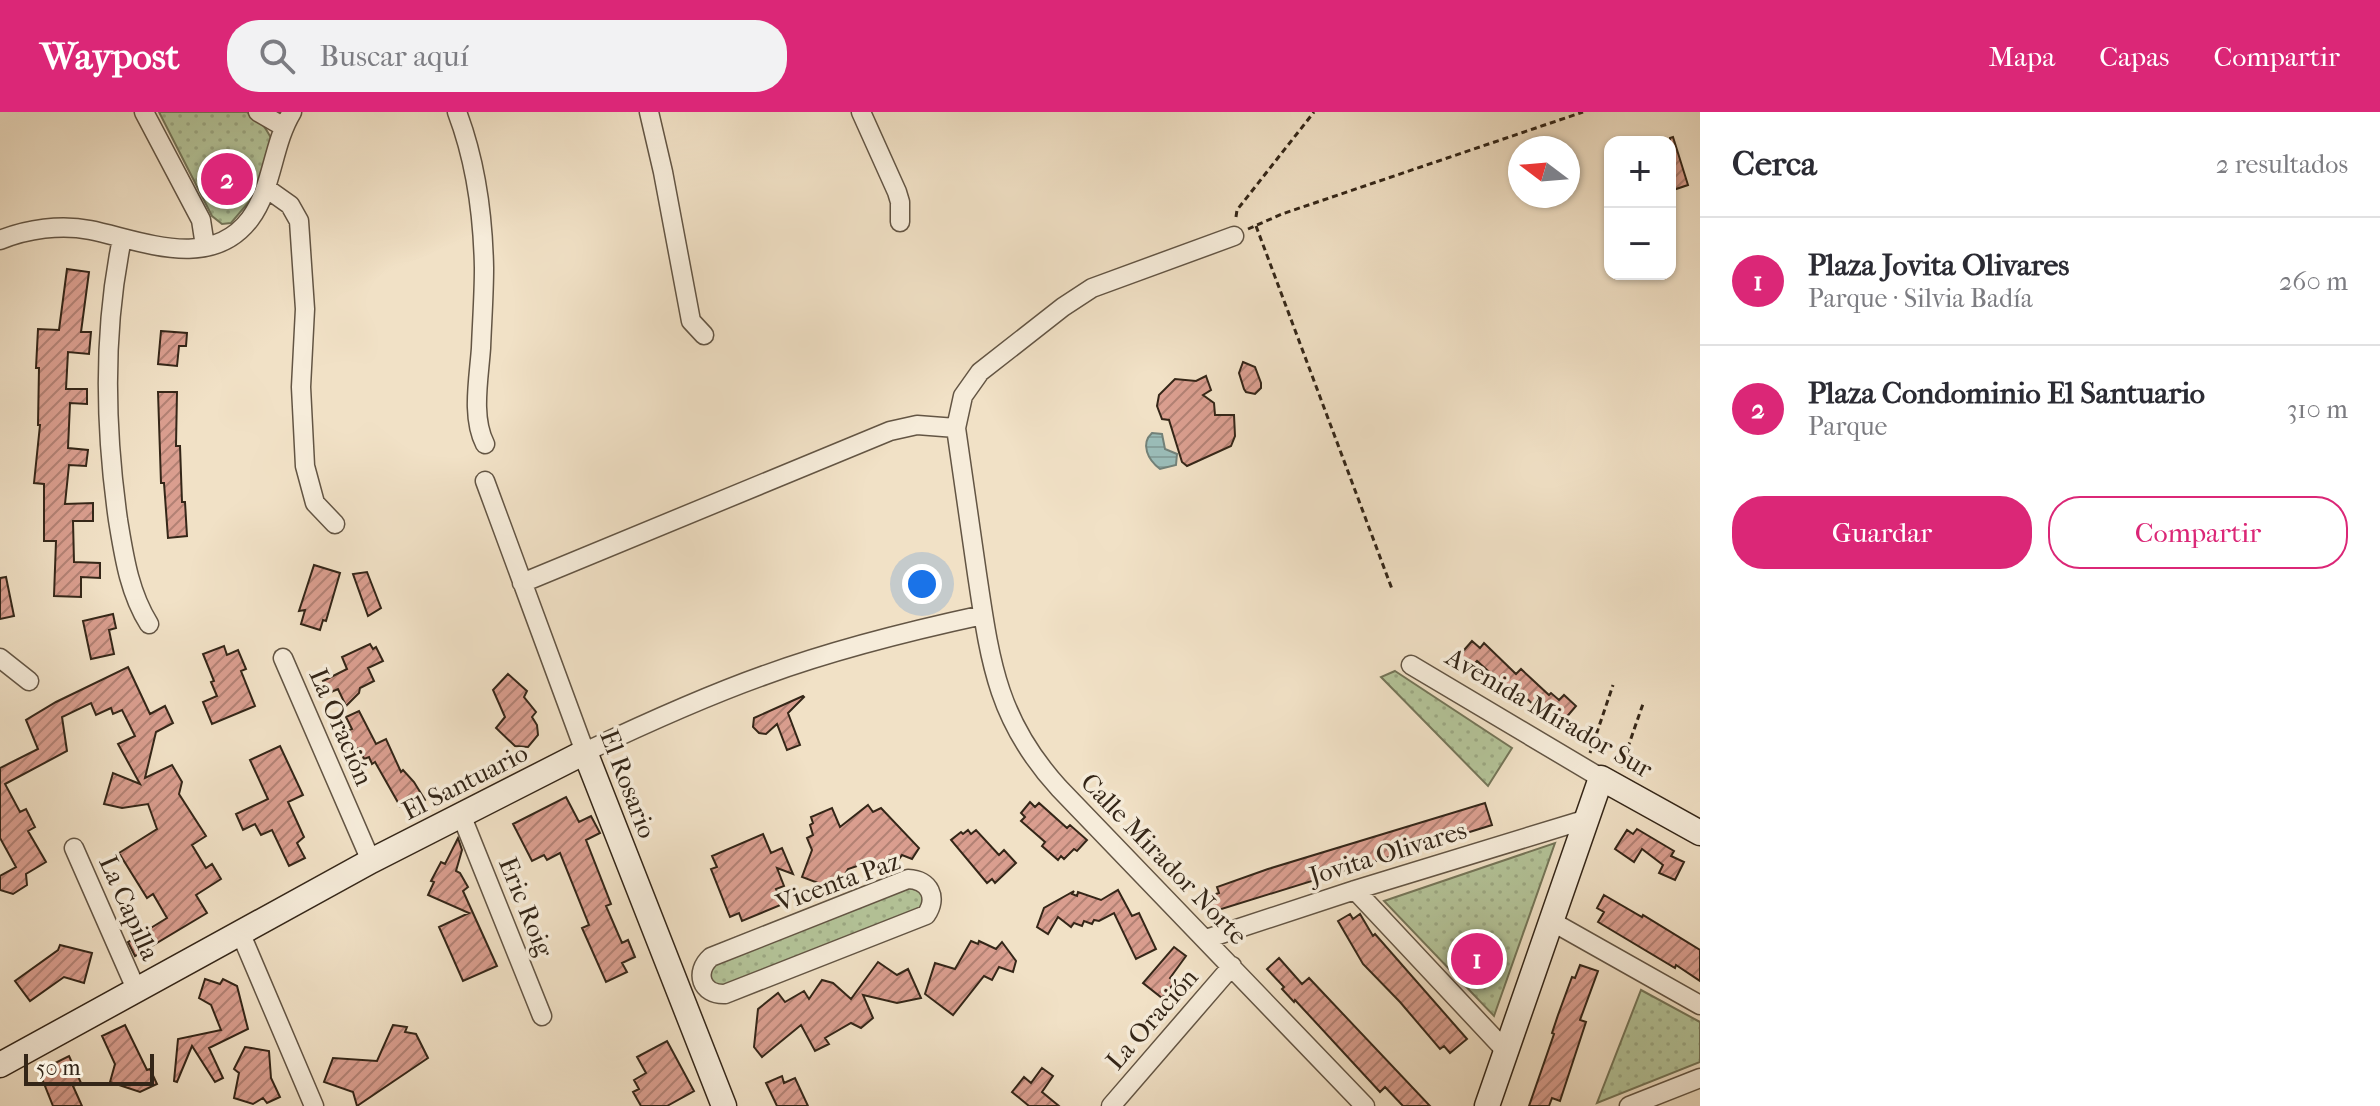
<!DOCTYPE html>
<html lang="es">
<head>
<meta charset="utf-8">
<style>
  body { margin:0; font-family:"IM FELL French Canon",serif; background:#f2f2f3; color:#2b2b33 }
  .controls { position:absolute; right:24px; top:24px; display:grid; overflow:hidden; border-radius:16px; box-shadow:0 2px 6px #0004 }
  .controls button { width:72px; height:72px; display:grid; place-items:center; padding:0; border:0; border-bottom:2px solid #e1e1e2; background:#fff; color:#2b2b33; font:40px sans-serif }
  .compass { position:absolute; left:1508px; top:24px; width:72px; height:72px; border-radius:50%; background:#fff; box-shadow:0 2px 6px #0004; rotate:286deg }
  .scale { position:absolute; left:24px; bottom:20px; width:130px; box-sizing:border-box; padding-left:8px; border:4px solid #342618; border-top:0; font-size:22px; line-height:28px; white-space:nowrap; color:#342618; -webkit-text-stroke:6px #f6ecda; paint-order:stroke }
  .you { position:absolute; left:922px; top:472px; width:28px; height:28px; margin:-20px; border:6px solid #fff; border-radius:50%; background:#1a73e8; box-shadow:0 0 0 12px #1a73e833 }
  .badge { display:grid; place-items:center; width:52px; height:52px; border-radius:50%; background:#db2777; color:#fff; font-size:26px; font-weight:700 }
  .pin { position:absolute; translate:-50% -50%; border:4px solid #fff; box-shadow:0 2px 8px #0006 }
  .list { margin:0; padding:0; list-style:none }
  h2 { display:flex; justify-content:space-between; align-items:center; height:104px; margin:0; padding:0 32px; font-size:34px }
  h2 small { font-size:26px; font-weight:400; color:#7c7c81 }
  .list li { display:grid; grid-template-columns:52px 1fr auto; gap:24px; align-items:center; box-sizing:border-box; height:128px; padding:0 32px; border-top:2px solid #e1e1e2 }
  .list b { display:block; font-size:30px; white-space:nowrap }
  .list p { margin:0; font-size:26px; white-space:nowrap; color:#7c7c81 }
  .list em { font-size:26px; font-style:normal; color:#7c7c81 }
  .actions { display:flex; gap:16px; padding:24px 32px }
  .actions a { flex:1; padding:18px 0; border:2px solid #db2777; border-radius:32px; text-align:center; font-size:28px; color:#db2777 }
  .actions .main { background:#db2777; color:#fff }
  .icon { flex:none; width:44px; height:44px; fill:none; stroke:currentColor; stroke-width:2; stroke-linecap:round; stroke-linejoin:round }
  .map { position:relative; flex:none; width:1700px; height:994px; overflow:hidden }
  header { display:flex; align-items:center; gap:48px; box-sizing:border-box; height:112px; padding:0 40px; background:#db2777; color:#fff }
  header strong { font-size:38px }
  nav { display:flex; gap:44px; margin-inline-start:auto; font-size:28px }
  .search { width:560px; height:72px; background:#f2f2f3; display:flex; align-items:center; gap:20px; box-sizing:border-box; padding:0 28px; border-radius:32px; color:#7c7c81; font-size:30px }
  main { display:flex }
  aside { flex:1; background:#fff }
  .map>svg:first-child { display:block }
  .grass { fill:url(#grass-dots); stroke:#747558; stroke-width:2 }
  .water { fill:url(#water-rules); stroke:#728179; stroke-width:2 }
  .building { fill:url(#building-hatch); stroke:#342618; stroke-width:2 }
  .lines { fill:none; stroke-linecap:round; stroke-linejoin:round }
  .street-casing { stroke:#635544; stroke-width:21 }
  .secondary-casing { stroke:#342618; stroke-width:27 }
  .path { stroke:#342618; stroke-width:3; stroke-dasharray:6 4; stroke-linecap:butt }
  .street { stroke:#f6ecda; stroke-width:18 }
  .secondary { stroke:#f6ecda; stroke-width:24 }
  .labels { text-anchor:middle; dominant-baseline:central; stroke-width:7; stroke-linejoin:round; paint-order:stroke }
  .street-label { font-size:26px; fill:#342618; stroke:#f6ecda }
</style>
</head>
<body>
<header>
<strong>Waypost</strong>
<div class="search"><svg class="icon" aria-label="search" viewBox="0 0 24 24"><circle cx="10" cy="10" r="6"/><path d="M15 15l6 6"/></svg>Buscar aquí</div>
<nav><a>Mapa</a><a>Capas</a><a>Compartir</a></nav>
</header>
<main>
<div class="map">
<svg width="1700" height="994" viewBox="0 0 1700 994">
  <defs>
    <pattern id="grass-dots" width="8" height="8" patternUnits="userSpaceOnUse" patternTransform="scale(2)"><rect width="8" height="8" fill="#b4c499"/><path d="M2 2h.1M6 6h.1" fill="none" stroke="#9ba883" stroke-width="1.8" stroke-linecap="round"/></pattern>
    <pattern id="water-rules" width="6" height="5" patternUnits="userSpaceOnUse" patternTransform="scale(2)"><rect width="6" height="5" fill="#9bbdb9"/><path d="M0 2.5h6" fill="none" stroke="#86a29e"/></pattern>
    <pattern id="building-hatch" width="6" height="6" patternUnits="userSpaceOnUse" patternTransform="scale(2)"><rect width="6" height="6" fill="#da9e8f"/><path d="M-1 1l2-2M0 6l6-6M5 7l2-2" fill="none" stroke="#b28174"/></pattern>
  </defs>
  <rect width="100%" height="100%" fill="#f1e1c6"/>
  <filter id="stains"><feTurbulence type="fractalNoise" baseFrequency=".0025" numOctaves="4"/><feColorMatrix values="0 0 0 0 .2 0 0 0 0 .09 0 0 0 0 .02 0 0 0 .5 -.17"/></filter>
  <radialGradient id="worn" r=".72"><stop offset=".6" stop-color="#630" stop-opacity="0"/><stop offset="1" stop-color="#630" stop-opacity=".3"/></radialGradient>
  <path class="grass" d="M159 0H247C260 7 266 16 272 28L259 78 231 111 222 112 212 104Z
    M1395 559 1512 636 1488 674 1381 565Z
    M1555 731 1494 904 1384 789Z
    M915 773 925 786 920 797 729 875 711 871 709 856 712 853Z
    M1641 878 1700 910V950L1597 991Z"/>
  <path class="water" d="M1152 321 1162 322 1165 337 1177 342 1176 353 1160 357C1148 348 1140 332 1152 321Z"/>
  <path class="building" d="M1673 25 1688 73 1670 79V26Z
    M67 157 89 160 81 220H91L89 242 68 240 66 277H87V292L70 291 68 336 88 338 86 354 69 353 65 392 93 391V409H73L74 450 100 451V466L81 465V485L54 484 56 429H44V372L34 371 40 313H38L39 256H36L38 217 59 218Z
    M161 219 187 221 186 234H179L177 254 158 252Z
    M1243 250 1255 255 1261 271V276L1255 282 1246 280 1244 277 1239 261Z
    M1206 264 1211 278 1203 283 1214 291 1215 303H1234L1235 324 1231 334 1187 354 1182 350 1169 308 1162 307 1157 294 1159 283 1175 267 1196 269Z
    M158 280H177L176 334H180L182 390H185L187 424 168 426 164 371H161Z
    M314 453 340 461 326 509 323 508 320 518 301 512 305 498 299 499Z
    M367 460 381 496 368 504 353 462Z
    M6 465 14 504 0 507V466Z
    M113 502 116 516 109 518 114 542 91 547 83 509Z
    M1472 529 1480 536 1484 531 1516 562 1521 557 1549 583 1551 581 1559 588 1564 583 1576 594 1564 608 1556 601 1550 608 1513 574 1507 582 1494 570 1497 567 1477 549 1470 556 1458 545Z
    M370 532 373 537 376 535 383 549 368 556 374 569 360 576 359 581 346 594 338 577 329 581 323 569 347 557 342 545Z
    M224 534 227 543 238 538 246 557 241 559 255 594 212 612 203 590 217 584 211 570 214 569 203 542Z
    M128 555 150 602 165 594 173 611 156 620 145 666 172 653 182 670 179 682 206 724 192 733 206 756 212 752 221 767 196 783 207 801 135 844 128 830 167 806 153 782 147 786 119 741 157 717 148 692 122 696 104 692 113 661 140 672 118 632 135 624 122 598 113 602 111 596 96 603 91 591 62 605 67 639 5 672 20 700 26 697 35 715 28 719 46 750 26 762 27 773 13 782 0 778V764L16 755 0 726V656L38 637 26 608 56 590Z
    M508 562 527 579 524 585 536 600 532 605 537 613 538 623 528 635 515 634 496 616 505 605 493 578Z
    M803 584 804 585 788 601 800 633 787 638 777 612 766 622 759 621 753 615 754 606Z
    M359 599 376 632 386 627 401 660 403 658 414 670 425 688 407 699 402 692 400 694 375 650 372 652 369 645 364 647 359 636 350 640 344 628 350 625 347 619 352 617 346 605Z
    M280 634 303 683 288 690 304 725 297 731 305 746 289 754 272 718 261 723 255 712 243 718 236 702 268 687 250 648Z
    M566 685 579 710 591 704 600 721 586 728 611 792 606 794 622 831 628 828 635 845 622 851 627 860 606 870 582 816 589 813 560 741 547 748 544 743 532 749 513 712Z
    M1030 690 1035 695 1039 691 1067 716 1070 713 1087 728 1077 739 1074 737 1064 747 1061 744 1058 748 1042 734 1045 730 1021 709 1025 705 1021 701Z
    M1485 691 1492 713 1215 799 1210 784 1219 781 1217 775 1268 757Z
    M868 693 873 700 881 696 919 736 912 747 902 743 895 753 891 750 886 756 875 748 848 757 840 771 836 770 834 777 802 765 812 738 807 726 813 723 810 713 813 711 811 705 832 696 840 715Z
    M1637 717 1674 739 1671 744 1684 750 1675 768 1659 761 1663 753 1642 737 1634 750 1615 737 1627 718 1633 722Z
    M968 718 971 722 976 718 999 743 1004 738 1016 751 995 771 992 767 987 771 951 728 961 720 963 722Z
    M763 722 771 741 782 736 793 762 777 756 784 774 776 777 783 792 742 809 739 801 730 805 711 757 717 755 712 744Z
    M458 726 462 738 456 759 460 761 468 775 463 779 497 854 463 869 439 815 469 801 428 783 434 770 431 769 441 750 445 752Z
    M1118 778 1132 804 1139 801 1156 837 1136 847 1114 801 1099 809 1094 808 1092 812 1084 809 1082 814 1074 811 1071 815 1058 805 1048 822 1037 815 1044 796 1074 779 1072 782 1077 784 1078 780 1101 788Z
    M1604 783 1642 805 1643 803 1700 838V869L1676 853 1675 856 1598 810 1604 800 1597 796Z
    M1350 802 1353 807 1360 802 1373 824 1375 822 1467 927 1450 941 1444 934 1440 937 1400 890 1363 852 1338 809Z
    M971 829 978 832 979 829 996 837 1002 830 1016 849 1013 860 999 855 992 868 984 864 953 903 925 882 935 851 955 857Z
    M60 833 92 841 84 871 64 865 30 889 15 869 58 838Z
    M1174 835 1186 844 1170 866 1175 870 1162 886 1143 871Z
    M1279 846 1302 872 1309 866 1430 994H1403L1385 975 1380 980 1295 888 1294 890 1282 877 1284 875 1267 857Z
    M878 850 897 863 908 857 921 886 897 891 863 883 873 906 861 916 851 911 825 926 829 932 815 939 801 913 762 945 754 935 758 897 778 881 785 890 804 879 809 887 822 868 833 871 851 887Z
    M1580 853 1598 859 1580 908 1586 910 1560 989 1552 986 1549 994H1529L1554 922 1552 921 1558 903 1572 865 1575 866Z
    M205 867 220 872 223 867 237 874 248 917 209 936 223 966 215 970 192 934 177 970 174 969 178 927 221 918 211 893 199 886Z
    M125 913 147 958 150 957 157 972 140 980 110 970 115 952 102 924Z
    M393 913 407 915 405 920 416 922 428 946 357 994 353 980 324 970 333 946 377 949Z
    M667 929 694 979 667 994H641L633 980 639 977 634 968 646 961 637 945Z
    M245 935 269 939 271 966 280 985 267 991 263 986 253 992 234 986 239 961 234 957Z
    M69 944 81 971 73 974 82 994H53L39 959Z
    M1042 956 1053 964 1042 980 1059 994H1029L1012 980 1024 965 1031 971Z
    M782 964 784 971 795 966 808 994H777L766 971Z"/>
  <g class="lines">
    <defs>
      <path id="street" d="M144 0 201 108 205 134
        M258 0 284 15
        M457 0C476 50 483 102 484 156 484 183 482 209 481 236 479 266 471 305 485 332
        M649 0 663 60 691 209 704 223
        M861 0 897 80 900 90V110
        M266 76 290 93 299 109 305 197 301 275 305 354 315 391 335 412
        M1234 124 1092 176 1063 195 980 260 963 284 956 316C963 365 970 414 977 462 990 549 997 608 1059 676L1365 994
        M122 127C103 218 105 316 118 408 124 444 129 480 149 512
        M0 128C27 117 61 112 90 118 140 128 210 160 250 107 273 76 272 33 292 0
        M485 369 585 640C644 612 703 585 765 563 836 537 909 519 983 503
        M522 471 890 319 917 313 956 316
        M0 546 29 569
        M283 546 371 749
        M1411 553 1601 666
        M462 705 542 904
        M74 736 136 877
        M908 767C930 768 938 786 926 803L725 882C701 883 694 860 711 845Z
        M1355 778 1506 939
        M1551 809 1700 893
        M240 820 314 994
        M1206 827 1355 778 1587 707
        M1111 994 1232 854
        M1629 994 1700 966"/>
      <path id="secondary" d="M0 953 371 749 585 640 724 994
        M1487 994 1601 666 1700 721"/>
    </defs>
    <use href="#street" class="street-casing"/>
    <use href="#secondary" class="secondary-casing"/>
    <path class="path" d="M1236 105 1237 98 1314 0
      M1256 114 1392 477
      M1248 117 1282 102 1583 0
      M1590 641 1613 573
      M1621 655 1644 589"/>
    <use href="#street" class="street"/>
    <use href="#secondary" class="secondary"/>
  </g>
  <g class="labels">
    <g class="street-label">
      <text transform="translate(1549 601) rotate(30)">Avenida Mirador Sur</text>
      <text transform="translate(341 615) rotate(67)">La Oración</text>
      <text transform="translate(465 670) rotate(-27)">El Santuario</text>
      <text transform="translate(628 672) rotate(69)">El Rosario</text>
      <text transform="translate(1388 741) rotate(-17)">Jovita Olivares</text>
      <text transform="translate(1164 747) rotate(46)">Calle Mirador Norte</text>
      <text transform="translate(838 770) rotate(-20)">Vicenta Paz</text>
      <text transform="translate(526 795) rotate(68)">Eric Roig</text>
      <text transform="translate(129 796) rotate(66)">La Capilla</text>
      <text transform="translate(1152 907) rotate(-49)">La Oración</text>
    </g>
  </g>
  <rect width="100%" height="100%" filter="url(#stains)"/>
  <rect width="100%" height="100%" fill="url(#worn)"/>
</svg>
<div class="controls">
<button>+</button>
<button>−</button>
</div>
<svg class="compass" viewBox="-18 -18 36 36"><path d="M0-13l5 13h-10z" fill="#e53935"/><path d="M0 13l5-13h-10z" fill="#7c7c81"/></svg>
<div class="scale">50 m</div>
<div class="you"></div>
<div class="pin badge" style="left:1477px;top:847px">1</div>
<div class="pin badge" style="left:227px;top:67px">2</div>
</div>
<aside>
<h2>Cerca<small>2 resultados</small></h2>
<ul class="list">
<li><span class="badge">1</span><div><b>Plaza Jovita Olivares</b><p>Parque · Silvia Badía</p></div><em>260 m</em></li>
<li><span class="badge">2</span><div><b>Plaza Condominio El Santuario</b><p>Parque</p></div><em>310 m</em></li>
</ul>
<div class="actions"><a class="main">Guardar</a><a>Compartir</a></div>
</aside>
</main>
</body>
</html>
